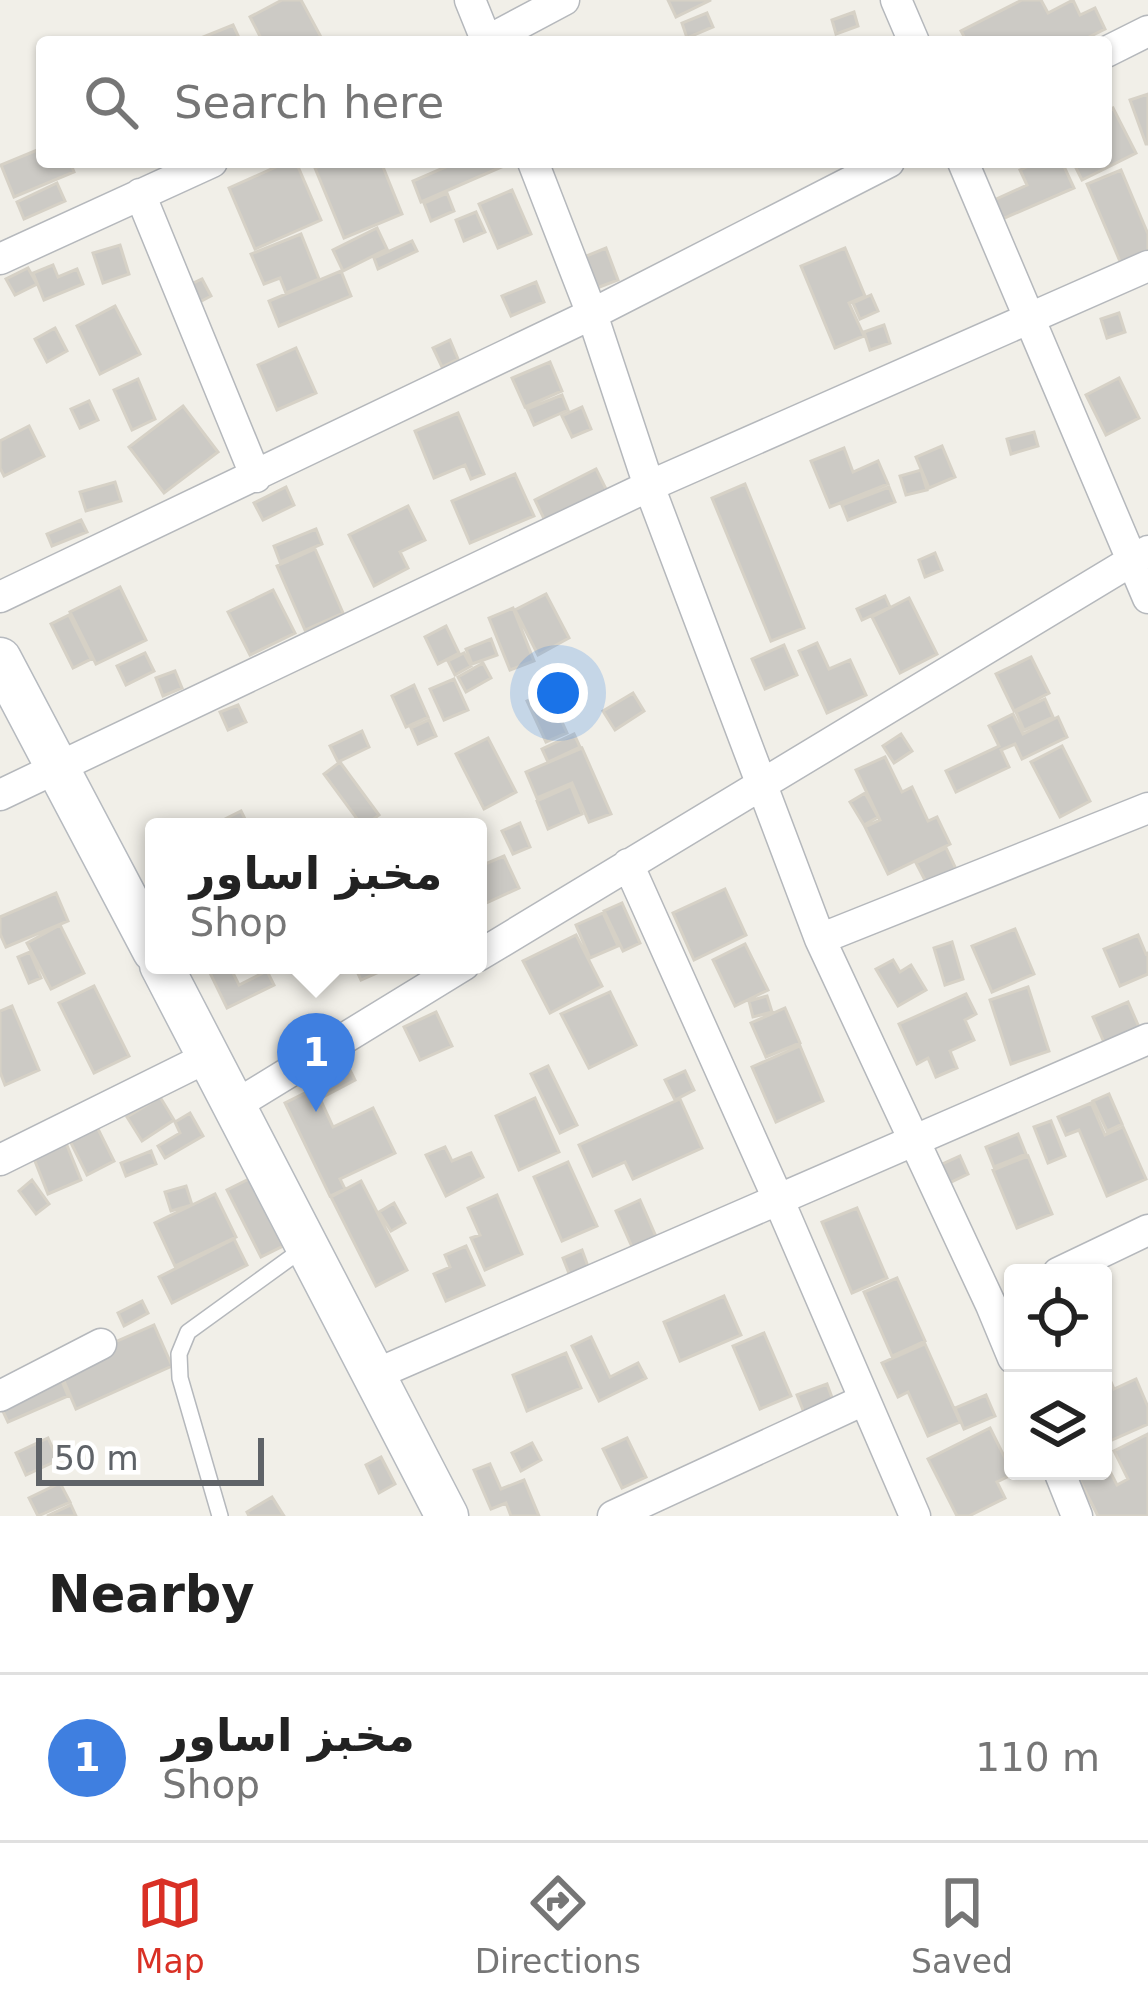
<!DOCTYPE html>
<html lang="en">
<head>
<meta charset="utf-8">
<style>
  body { margin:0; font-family:"DejaVu Sans",Cairo,sans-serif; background:#f6f6f6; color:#222 }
  .controls { position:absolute; right:36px; bottom:36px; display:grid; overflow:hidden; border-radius:12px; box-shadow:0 3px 9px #0004 }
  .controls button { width:108px; height:108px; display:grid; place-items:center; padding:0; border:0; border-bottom:3px solid #e0e0e0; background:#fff; color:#222; font:60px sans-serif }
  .scale { position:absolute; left:36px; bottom:30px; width:228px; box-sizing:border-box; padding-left:12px; border:6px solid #5f6368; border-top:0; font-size:33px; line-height:42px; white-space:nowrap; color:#5f6368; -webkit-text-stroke:9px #fff; paint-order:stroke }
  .you { position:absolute; left:558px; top:693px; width:42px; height:42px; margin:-30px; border:9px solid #fff; border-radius:50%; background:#1a73e8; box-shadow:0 0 0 18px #1a73e833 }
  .badge { display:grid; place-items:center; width:78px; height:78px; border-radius:50%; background:#d93025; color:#fff; font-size:39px; font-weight:700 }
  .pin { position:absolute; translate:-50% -99px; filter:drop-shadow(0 3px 6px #0008) }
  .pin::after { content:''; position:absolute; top:63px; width:42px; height:36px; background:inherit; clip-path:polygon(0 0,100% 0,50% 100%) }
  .popup { position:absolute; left:145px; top:818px; width:342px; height:156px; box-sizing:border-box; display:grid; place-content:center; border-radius:12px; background:#fff; filter:drop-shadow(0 3px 9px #0005); font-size:39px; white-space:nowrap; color:#767676 }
  .popup b { font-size:45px; color:#222 }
  .popup::after { content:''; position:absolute; left:50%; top:100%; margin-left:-24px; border:24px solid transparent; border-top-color:#fff }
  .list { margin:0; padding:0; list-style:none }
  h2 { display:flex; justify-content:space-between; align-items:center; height:156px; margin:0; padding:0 48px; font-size:51px }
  h2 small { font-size:39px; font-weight:400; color:#767676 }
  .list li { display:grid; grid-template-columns:78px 1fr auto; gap:36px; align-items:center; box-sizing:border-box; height:168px; padding:0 48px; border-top:3px solid #e0e0e0 }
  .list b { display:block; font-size:45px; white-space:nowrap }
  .list p { margin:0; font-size:39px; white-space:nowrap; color:#767676 }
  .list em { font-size:39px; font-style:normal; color:#767676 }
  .icon { flex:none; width:66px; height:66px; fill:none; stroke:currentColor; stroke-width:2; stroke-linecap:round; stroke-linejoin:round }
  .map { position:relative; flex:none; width:1148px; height:1516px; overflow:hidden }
  .search { position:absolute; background:#fff; box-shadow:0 3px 9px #0004; left:36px; right:36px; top:36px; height:132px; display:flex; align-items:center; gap:30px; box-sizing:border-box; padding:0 42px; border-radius:12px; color:#767676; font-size:45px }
  .sheet { height:324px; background:#fff }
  nav { display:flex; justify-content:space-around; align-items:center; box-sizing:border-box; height:168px; border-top:3px solid #e0e0e0; background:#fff; font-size:33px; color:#767676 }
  nav a { display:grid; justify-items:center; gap:6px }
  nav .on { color:#d93025 }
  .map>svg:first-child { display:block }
  .building { fill:#cccac5; stroke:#d6d1c6; stroke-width:3 }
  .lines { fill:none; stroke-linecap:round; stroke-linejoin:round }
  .lane-casing { stroke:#b5b8bc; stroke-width:18 }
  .street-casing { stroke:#b5b8bc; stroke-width:33 }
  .secondary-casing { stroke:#b6babf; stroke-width:45 }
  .lane { stroke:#fff; stroke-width:15 }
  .street { stroke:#fff; stroke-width:30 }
  .secondary { stroke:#fff; stroke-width:42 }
</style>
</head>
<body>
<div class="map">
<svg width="1148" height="1516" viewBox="0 0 1148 1516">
  <rect width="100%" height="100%" fill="#f1efe8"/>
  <path class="building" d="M282 0H301L321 37 311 42H279L278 39 263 42 250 17Z
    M668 0H711L676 17Z
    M1022 0H1041L1048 13 1073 0 1080 15 1095 8 1105 29 1079 42H967L961 31Z
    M854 12 858 26 836 34 832 20Z
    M707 13 713 27 687 38 682 23Z
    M233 25 241 42H191Z
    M1148 94V144H1146L1130 100Z
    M1113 108 1136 153 1082 180 1073 162H1106V111Z
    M42 148V162H70L74 172 14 197 1 165Z
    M287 162H296L321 220 255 249 229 188Z
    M329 162H381L402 214 344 238 315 168Z
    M446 162H504L506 165 421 202 413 181 448 166Z
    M1038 162H1062L1074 188 1000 220 992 201 1027 185 1020 170Z
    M1121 170 1148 234V255L1122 266 1087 184Z
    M57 183 65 201 24 219 17 202Z
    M512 190 531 234 498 248 479 204Z
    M447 193 454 211 431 221 424 203Z
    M476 212 485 232 464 241 456 220Z
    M377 228 387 249 343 271 333 250Z
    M301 234 319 279 286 293 280 278 264 284 251 254Z
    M412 241 417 251 378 269 374 258Z
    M120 245 129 274 103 283 93 253Z
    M606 248 618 280 597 288 584 257Z
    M845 248 865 296 849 303 864 336 835 348 801 266Z
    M53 265 58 277 77 269 83 284 44 300 33 273Z
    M28 268 37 284 15 295 6 279Z
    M341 271 351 296 279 326 269 301Z
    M202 279 211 296 194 305 185 287Z
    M536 282 544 302 511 316 502 296Z
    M871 295 878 311 860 319 853 303Z
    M115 306 140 354 100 374 77 326Z
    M1119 313 1125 332 1107 338 1101 319Z
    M884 325 890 343 870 350 864 332Z
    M55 328 67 351 47 362 35 339Z
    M450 340 458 359 442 367 433 348Z
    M296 348 316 393 277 410 258 365Z
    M550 362 562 391 525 407 512 378Z
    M1119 378 1139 418 1106 435 1086 395Z
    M138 379 155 419 132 430 114 390Z
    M562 395 568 410 534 425 527 409Z
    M89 401 98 420 80 428 71 409Z
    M183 406 218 452 164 493 129 447Z
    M582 407 591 429 572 437 562 416Z
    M458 413 484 474 471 479 465 465 434 478 415 431Z
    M29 426 44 456 4 476 0 468V441Z
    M1034 432 1038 446 1011 454 1007 439Z
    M942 446 955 477 929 488 916 457Z
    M844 448 853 472 878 461 888 484 830 507 811 461Z
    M596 469 609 495 547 525 535 500Z
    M921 470 927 490 906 495 900 476Z
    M515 474 534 516 470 543 452 501Z
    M115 482 121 501 86 511 80 492Z
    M745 484 804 628 771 641 712 498Z
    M286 487 294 505 263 520 254 503Z
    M889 487 895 502 848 520 842 505Z
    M408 506 425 540 400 552 408 568 374 586 349 535Z
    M81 520 87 532 52 546 47 534Z
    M316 529 322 544 280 562 274 546Z
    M315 549 343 613 305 630 277 566Z
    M935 553 942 570 925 577 919 560Z
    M120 587 146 640 96 664 70 612Z
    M273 590 295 633 250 655 228 612Z
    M546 594 569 638 538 655 515 610Z
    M885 596 890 607 862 620 857 609Z
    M909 598 937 654 900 673 872 617Z
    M513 608 534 661 510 670 489 618Z
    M69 615 91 659 73 668 51 624Z
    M446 626 459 653 438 664 425 637Z
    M491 639 497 655 472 664 466 649Z
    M817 643 829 669 850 660 866 695 827 713 799 651Z
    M784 645 797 675 765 689 752 659Z
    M145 653 154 671 126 685 117 666Z
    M464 653 471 666 455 675 448 661Z
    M1031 657 1049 693 1014 711 996 674Z
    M483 663 491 678 466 692 458 677Z
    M175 671 182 688 163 696 156 678Z
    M454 679 468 710 444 720 430 689Z
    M414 685 428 717 406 727 392 696Z
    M563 685 573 707 558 713 567 733 546 742 527 701Z
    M633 693 644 711 615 730 603 711Z
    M1045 699 1053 717 1024 730 1016 712Z
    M238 705 246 722 228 730 220 712Z
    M1013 714 1023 734 1058 717 1067 737 1022 759 1015 744 1001 750 1009 767 956 792 946 771 999 746 989 726Z
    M429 720 436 736 418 744 411 728Z
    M362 731 369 747 338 762 330 746Z
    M574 734 580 747 548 762 542 749Z
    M901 734 912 751 894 763 883 746Z
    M488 738 516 792 484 809 456 754Z
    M1062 746 1090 801 1060 817 1031 762Z
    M582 748 611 814 589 822 572 783 537 798 526 772Z
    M885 757 902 792 912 787 928 821 937 817 950 844 888 874 865 827 880 820 856 770Z
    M340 762 379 815 363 827 324 774Z
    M571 786 582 814 548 829 537 801Z
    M865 793 878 817 864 825 850 802Z
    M241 811 249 827H209Z
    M520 823 530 847 513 854 502 831Z
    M946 848 957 871 928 886 916 863Z
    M504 856 519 888 484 904 478 889V867Z
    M725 889 746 935 694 960 673 913Z
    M56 893 68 921 6 947 0 934V917Z
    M622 903 640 943 623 951 604 911Z
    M603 913 618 946 590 958 576 925Z
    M60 925 84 973 51 989 27 943Z
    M1015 929 1034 974 992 992 972 946Z
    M576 935 602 986 550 1013 523 961Z
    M1138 935 1146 954 1148 953V974L1120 986 1104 949Z
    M952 942 963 979 945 985 934 948Z
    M745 944 768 990 735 1006 713 960Z
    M30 952 41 978 29 983 18 957Z
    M893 960 900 972 911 965 926 990 898 1006 876 969Z
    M222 965H229L239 985 267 971 274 985 227 1008 209 971Z
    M354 965H395L361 980Z
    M94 986 129 1056 94 1073 59 1003Z
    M1028 987 1049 1051 1011 1064 990 1000Z
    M610 992 636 1045 589 1068 561 1014Z
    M966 994 976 1014 965 1020 974 1040 950 1051 957 1068 936 1077 928 1058 917 1064 899 1024Z
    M767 996 772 1012 753 1017 749 1001Z
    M1128 1002 1145 1041 1110 1056 1093 1017Z
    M12 1006 39 1070 5 1085 0 1072V1011Z
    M785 1008 800 1043 766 1057 751 1023Z
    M436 1012 452 1046 420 1060 404 1027Z
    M800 1046 823 1101 776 1122 752 1067Z
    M347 1064 355 1080 323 1097 315 1081Z
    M548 1066 577 1125 560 1133 531 1074Z
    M685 1071 694 1090 675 1100 665 1080Z
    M315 1088 333 1127 373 1108 395 1153 340 1179 345 1189 330 1196 285 1103Z
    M1109 1094 1122 1124 1107 1131 1093 1101Z
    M160 1097 174 1120 142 1141 127 1117Z
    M535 1098 559 1152 519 1170 496 1116Z
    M680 1099 702 1148 633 1179 625 1162 593 1176 579 1145Z
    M1091 1103 1105 1135 1123 1127 1146 1179 1107 1196 1079 1130 1066 1135 1058 1117Z
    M190 1113 203 1136 165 1158 158 1146 180 1133 175 1122Z
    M1051 1121 1065 1156 1048 1163 1034 1127Z
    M95 1123 114 1161 87 1175 68 1137Z
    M1018 1134 1026 1154 994 1167 986 1147Z
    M66 1143 81 1180 48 1194 33 1156Z
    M445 1147 452 1161 471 1153 483 1177 446 1196 426 1155Z
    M151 1151 156 1164 126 1176 121 1163Z
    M960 1156 968 1174 947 1184 938 1166Z
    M1028 1156 1052 1214 1017 1228 993 1170Z
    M568 1162 597 1226 562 1241 534 1177Z
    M249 1179 283 1246 261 1257 227 1190Z
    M32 1180 49 1204 36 1214 19 1191Z
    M361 1181 407 1270 376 1286 331 1197Z
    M186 1186 192 1205 171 1211 165 1192Z
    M215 1194 236 1237 175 1266 155 1223Z
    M497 1195 522 1254 485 1270 471 1238 480 1235 468 1208Z
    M640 1200 657 1239 633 1249 616 1211Z
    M394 1203 405 1223 391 1231 379 1212Z
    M857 1208 887 1278 852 1293 822 1222Z
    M234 1239 247 1265 172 1303 159 1277Z
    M466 1246 484 1285 446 1301 434 1274 450 1267 445 1255Z
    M582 1250 589 1269 570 1276 563 1258Z
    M897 1278 925 1341 892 1356 864 1292Z
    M724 1296 741 1335 680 1361 664 1322Z
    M142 1301 148 1313 124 1326 118 1313Z
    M154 1325 172 1366 76 1409 58 1367Z
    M764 1333 791 1396 760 1409 733 1346Z
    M591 1337 610 1377 638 1363 646 1378 599 1401 572 1346Z
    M925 1344 960 1422 928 1436 908 1392 898 1397 882 1363Z
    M566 1353 581 1388 527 1411 513 1375Z
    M1103 1363 1114 1389 1136 1379 1148 1407V1424L1103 1444Z
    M58 1371 68 1396 8 1422 0 1405Z
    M827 1384 834 1403 805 1415 797 1395Z
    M986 1395 995 1416 964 1429 955 1408Z
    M990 1428 1013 1474 997 1482 1005 1498 969 1516H957L928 1459Z
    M1148 1434V1516H1098L1075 1471H1103V1458L1117 1485 1128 1479 1114 1451Z
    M48 1438 58 1460 26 1475 16 1453Z
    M627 1438 646 1477 622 1488 603 1449Z
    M532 1443 541 1460 521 1471 512 1453Z
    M381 1457 395 1484 379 1493 366 1465Z
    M490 1464 501 1489 524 1480 539 1516H511L506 1503 491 1509 474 1470Z
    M60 1483 70 1502 38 1516 29 1498Z
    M272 1497 284 1516H249L247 1512Z
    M71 1505 76 1516H47Z"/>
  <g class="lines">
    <defs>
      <path id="lane" d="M220 1516 180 1378 179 1354 188 1332 304 1248"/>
      <path id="street" d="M470 0 487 42
        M896 0 914 42
        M485 42 564 0
        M1106 52 1148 31
        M533 162 592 314 649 486 820 939 991 1305 1013 1358
        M963 162 1148 598
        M140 194 256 477
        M0 259 212 162
        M0 597 592 314 889 162
        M0 795 649 486 1148 266
        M628 864 779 1201 915 1516
        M820 939 1148 808
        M478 956 1148 551
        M234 1106 464 965
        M0 1160 208 1057
        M1058 1273 1148 1230
        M374 1375 1148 1039
        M0 1396 101 1344
        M1059 1471 1077 1516
        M613 1516 864 1400"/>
      <path id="secondary" d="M0 659 154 951
        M161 965 447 1516"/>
    </defs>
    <use href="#lane" class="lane-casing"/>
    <use href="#street" class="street-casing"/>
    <use href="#secondary" class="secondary-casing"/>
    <use href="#lane" class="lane"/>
    <use href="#street" class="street"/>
    <use href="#secondary" class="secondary"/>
  </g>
</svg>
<div class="controls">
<button><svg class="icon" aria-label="locate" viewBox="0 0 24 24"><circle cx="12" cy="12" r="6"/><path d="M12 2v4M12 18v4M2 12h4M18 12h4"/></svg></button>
<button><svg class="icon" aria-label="layers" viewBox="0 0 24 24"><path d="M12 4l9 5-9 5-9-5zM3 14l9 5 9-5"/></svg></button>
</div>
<div class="scale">50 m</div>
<div class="you"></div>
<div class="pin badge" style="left:316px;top:1112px;background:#3f7fe0">1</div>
<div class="popup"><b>مخبز اساور</b>Shop</div>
<div class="search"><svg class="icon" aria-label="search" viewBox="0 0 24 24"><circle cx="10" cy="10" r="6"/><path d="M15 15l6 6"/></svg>Search here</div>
</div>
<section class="sheet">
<h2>Nearby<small></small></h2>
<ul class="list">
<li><span class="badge" style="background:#3f7fe0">1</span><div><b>مخبز اساور</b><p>Shop</p></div><em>110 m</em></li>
</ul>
</section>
<nav>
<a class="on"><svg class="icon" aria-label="map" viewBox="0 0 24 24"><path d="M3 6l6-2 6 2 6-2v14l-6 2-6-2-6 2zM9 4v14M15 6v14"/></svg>Map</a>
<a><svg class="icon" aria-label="directions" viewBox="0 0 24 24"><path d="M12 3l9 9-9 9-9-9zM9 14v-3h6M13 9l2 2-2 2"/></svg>Directions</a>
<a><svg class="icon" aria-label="saved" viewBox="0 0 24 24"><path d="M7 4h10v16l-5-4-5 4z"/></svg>Saved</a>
</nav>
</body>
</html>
